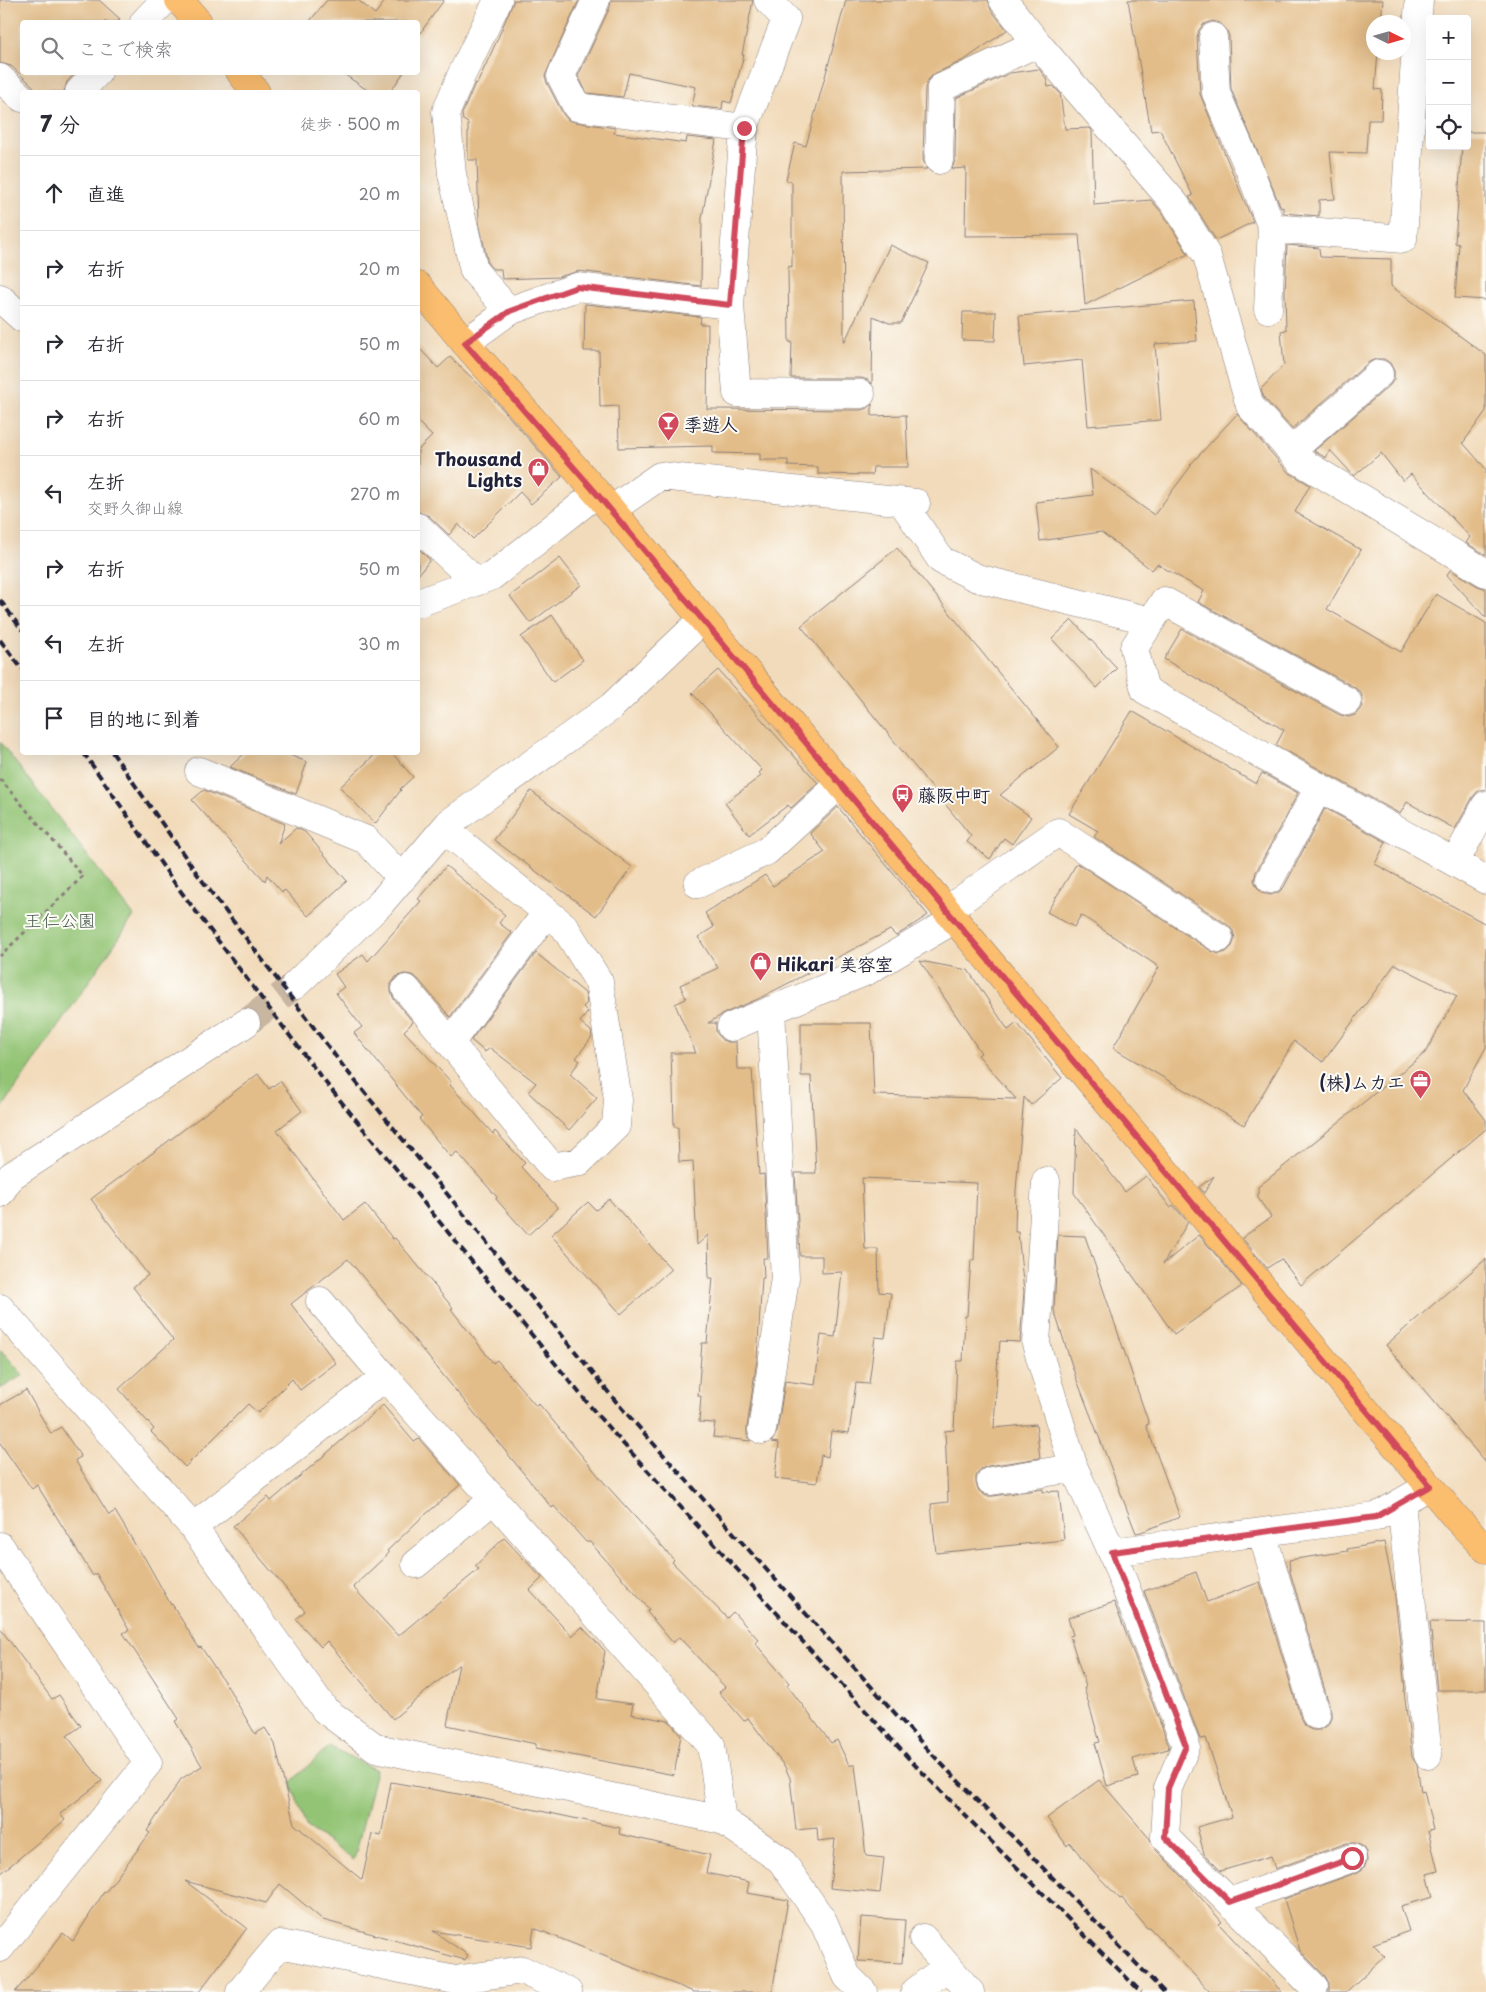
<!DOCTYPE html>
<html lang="ja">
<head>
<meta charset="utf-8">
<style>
  body { margin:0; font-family:"Playpen Sans","Klee One",sans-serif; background:#f2f2f3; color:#2b2b33 }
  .controls { position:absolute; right:15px; top:15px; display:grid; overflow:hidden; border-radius:5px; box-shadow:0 5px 20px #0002 }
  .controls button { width:45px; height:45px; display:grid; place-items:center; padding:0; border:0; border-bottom:1px solid #e1e1e2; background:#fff; color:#2b2b33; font:25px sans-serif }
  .compass { position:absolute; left:1366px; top:15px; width:45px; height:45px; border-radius:50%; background:#fff; box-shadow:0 5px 20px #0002; rotate:95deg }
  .stop { position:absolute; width:15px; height:15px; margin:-11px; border:4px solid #d1495b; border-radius:50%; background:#fff }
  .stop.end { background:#d1495b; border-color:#fff; box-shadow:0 1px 5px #0008 }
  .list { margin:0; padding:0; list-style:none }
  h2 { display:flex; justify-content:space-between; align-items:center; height:65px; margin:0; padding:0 20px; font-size:21px }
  h2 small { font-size:16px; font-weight:400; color:#7c7c81 }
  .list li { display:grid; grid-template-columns:32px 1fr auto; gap:15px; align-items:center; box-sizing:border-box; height:75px; padding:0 20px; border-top:1px solid #e1e1e2 }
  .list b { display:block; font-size:19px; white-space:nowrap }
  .list p { margin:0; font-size:16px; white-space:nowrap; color:#7c7c81 }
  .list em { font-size:16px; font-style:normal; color:#7c7c81 }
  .icon { flex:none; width:28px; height:28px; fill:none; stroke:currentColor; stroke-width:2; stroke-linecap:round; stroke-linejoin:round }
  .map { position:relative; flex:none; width:1486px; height:1992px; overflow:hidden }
  .search { position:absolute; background:#fff; box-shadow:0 5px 20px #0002; left:20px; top:20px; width:400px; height:55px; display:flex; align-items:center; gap:12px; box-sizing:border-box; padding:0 18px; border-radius:5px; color:#7c7c81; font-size:19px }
  .panel { position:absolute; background:#fff; box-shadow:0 5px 20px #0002; left:20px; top:90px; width:400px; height:665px; border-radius:5px }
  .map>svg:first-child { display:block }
  .green { fill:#93c475; stroke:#5a7358 }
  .building { fill:#e3bd89 }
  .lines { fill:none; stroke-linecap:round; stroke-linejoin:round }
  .minor-tunnel { stroke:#c8b6a1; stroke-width:28; stroke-dasharray:28 14; stroke-linecap:butt }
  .minor-casing { stroke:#8a7e7b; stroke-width:29 }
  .major-casing { stroke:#8a7e7b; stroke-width:29 }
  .path { stroke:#8a7e7b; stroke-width:3; stroke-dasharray:4 4; stroke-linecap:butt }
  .minor { stroke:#fff; stroke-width:28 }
  .major { stroke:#fbbd6e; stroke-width:28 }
  .rail { stroke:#22223b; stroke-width:4; stroke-dasharray:8 4; stroke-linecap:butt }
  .route { stroke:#d1495b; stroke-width:6 }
  .labels { text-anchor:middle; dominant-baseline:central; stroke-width:4; stroke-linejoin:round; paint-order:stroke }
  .poi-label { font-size:18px; font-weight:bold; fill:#22223b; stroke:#fdfcf7; text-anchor:start }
  .park-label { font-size:18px; fill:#4a5b4f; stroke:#fdfcf7 }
</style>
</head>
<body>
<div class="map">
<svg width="1486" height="1992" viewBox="0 0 1486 1992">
  <rect width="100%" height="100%" fill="#fdfcf7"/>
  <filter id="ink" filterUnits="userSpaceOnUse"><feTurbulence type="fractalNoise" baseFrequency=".02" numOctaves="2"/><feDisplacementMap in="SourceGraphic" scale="10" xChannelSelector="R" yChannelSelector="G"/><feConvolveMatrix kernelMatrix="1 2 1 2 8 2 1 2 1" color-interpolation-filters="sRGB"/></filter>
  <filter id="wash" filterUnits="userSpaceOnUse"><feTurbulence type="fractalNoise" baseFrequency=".0096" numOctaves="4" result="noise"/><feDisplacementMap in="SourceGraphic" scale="20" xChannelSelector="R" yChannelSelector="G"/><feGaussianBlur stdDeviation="1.12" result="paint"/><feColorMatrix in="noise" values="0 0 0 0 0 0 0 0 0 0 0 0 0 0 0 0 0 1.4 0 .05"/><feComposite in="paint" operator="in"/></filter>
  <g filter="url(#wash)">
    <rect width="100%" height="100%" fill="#f2dbbb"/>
    <path class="green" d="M0 742 134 916 0 1111Z
      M0 1349 23 1375 0 1389Z
      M329 1746 376 1770 354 1860 306 1827 291 1782Z"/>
    <g id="blocks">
      <path class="building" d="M0 0H99L120 19 117 22H22V72H76L67 82 64 92H36L33 86 11 66 0 63Z
        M327 0H358L375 14 386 0H444L418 36V22H309Z
        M514 0H579L545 76 547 83 563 114 568 120 575 122 615 128 614 133 686 143 687 137 716 140 702 218 701 286 579 271 558 277 502 279 501 269H493L488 264 479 222 477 160H468V123L463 120 462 114 475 83 477 84 498 38Z
        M611 0H753L742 55H744L731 103 723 101 722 109 692 106 696 87 629 73 623 97 587 93 578 76 610 7Z
        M846 0H988L991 10 1007 30 966 59 934 74 928 80 925 88 923 160 927 169 843 171 844 343 890 245 929 263 901 323H889L873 316 872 384 868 380 861 378H791L792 342H789L788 266 792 267V182L786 180 795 143 806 146Z
        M1128 0H1383L1381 22H1374V52H1378L1375 89 1382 90 1381 120H1368L1366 153 1330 152 1335 199 1319 200V216L1283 213V207L1281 208 1231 89 1229 36 1226 29 1220 23 1212 21 1204 24 1199 30 1197 37 1200 94 1253 222 1216 240 1189 197 1193 196 1160 130 1151 131Z
        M1039 69 1046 78 1048 87 1053 86 1060 93 1065 129 1090 128 1092 131 1094 205 1151 200 1163 214 1188 254 1085 305 1079 235 965 236 966 168 952 169 955 160 956 98 1010 73Z
        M341 72H404L390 92H370Z
        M1467 132H1486V300L1455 298 1459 244 1455 243 1462 146H1467Z
        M1287 245 1319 248 1320 257 1391 259V286L1486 355V411L1463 443 1486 469V555L1466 543 1470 537 1411 474 1403 481 1381 453 1354 476 1330 450 1326 458 1314 451 1390 385 1394 379V371L1390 363 1384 359H1376L1369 362 1292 429 1264 398 1261 389 1284 365 1281 331 1286 330 1285 293Z
        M1194 301 1197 341 1155 344 1161 420 1088 426 1082 360 1024 366 1019 316Z
        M585 304 701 317 700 324H708L707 409 861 410 868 408 872 404V416L906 415 908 467H873L872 475 818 474V467L788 466V460H760V454L713 453V446L619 448 618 406 600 407 599 351H584Z
        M963 312H996L995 341 962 340Z
        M418 347 438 368 450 357 490 395 562 477 531 504 520 492 473 539 458 524 449 535 429 516 418 512V450L432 436 418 422Z
        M1237 414 1288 472 1310 485 1295 512 1361 550 1327 609 1401 652 1436 594 1486 623V789L1478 791 1473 797 1455 829 1407 802 1400 814 1276 745 1284 730 1164 659 1182 629 1340 715 1348 717 1355 715 1361 708 1363 700 1361 693 1354 687 1198 602 1204 591 1157 564 1152 570 1101 532 1040 541 1036 502 1093 495 1090 469 1154 515 1191 466 1190 465Z
        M418 548 430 560 418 575Z
        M897 548 1059 747 1000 795 1031 817 1012 844 1004 838 990 859 967 842 971 836 801 626Z
        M560 558 581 585 530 623 510 596Z
        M1450 570 1478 586 1486 589V618L1447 575Z
        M552 615 583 660 553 682 521 637Z
        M1072 620 1117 668 1097 688 1052 639Z
        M718 670 818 783 791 808 788 805 749 835 725 803 761 776 759 773 762 770 692 693Z
        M1132 711 1256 784 1262 773 1298 793 1256 872 1254 880 1257 887 1262 893 1271 895 1279 892 1284 887 1325 808 1386 842 1375 864 1486 924V1047L1463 1090 1486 1120V1129L1301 1285 1281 1259 1267 1268 1242 1238 1271 1217 1258 1198V1187L1425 1053 1457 996 1395 964 1323 1062 1294 1041 1244 1125 1113 1048 1159 967 1081 915 1074 927 1047 912 1077 863 1211 951 1219 954 1226 952 1232 946 1235 938 1233 931 1228 925 1094 837 1098 831 1069 814Z
        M246 752H282L307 762 296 794 230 767Z
        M378 752H391L413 777 400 789 401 790 375 824 340 787Z
        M204 790 285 824 278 844 296 828 305 832 347 881 308 916 285 890 282 892 267 875 265 881 192 800Z
        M531 791 632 867 596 916 494 840Z
        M838 807 928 915 896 936 890 930 758 999 725 1013 708 1023H716V1032L722 1040 728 1042H736L737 1069H752L759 1175 764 1174 768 1258H763L764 1278H762L757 1359 747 1428V1435L751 1441 713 1437 715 1423 699 1422 701 1396H698L702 1343H707L713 1278H709L708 1235 697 1245 693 1161 679 1162 678 1127H674L673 1085H672L671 1053H696L675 1004 686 999 680 985 718 968 698 937 714 927 705 913 765 875 773 886 825 852 810 833Z
        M446 866 505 915 499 923 512 933 450 1017 418 979 412 975 404 974 396 977 391 984V992L394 999 413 1022 404 1031 451 1082 449 1084 493 1134 495 1131 525 1163 521 1167 558 1208 528 1235 496 1199 497 1197 457 1152 451 1157 419 1119 422 1117 354 1033 362 1027 336 993 344 987 335 974 363 954 368 961 421 901 418 899Z
        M536 953 585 993 587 1003 583 1007 588 1012 580 1022 591 1031 592 1037 576 1058 580 1061 570 1074 597 1098 569 1130 528 1092 536 1083 490 1048 485 1052 471 1040Z
        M920 961 968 970 1008 1030 1017 1023 1062 1078 1031 1105 1024 1097 1016 1190 1015 1232H1018L1024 1292 1020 1342 1000 1341 999 1353 998 1352 994 1428 1036 1424 1040 1458 988 1466 981 1469 976 1476V1483L979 1491 986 1496H993L1043 1489V1492L1059 1491 1064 1540 936 1553 931 1504 948 1502 945 1431 954 1430 957 1361H963L965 1316H967L971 1260H974L977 1183 862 1178 865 1249H878L879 1292 891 1293 885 1338 875 1337 869 1384 856 1383 849 1433 831 1431 828 1457 821 1455 817 1483 775 1478 779 1443 771 1442 777 1432 785 1381 815 1385 821 1335 835 1337 842 1272 822 1273V1256H800L795 1173H816L811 1076H801V1023H871L874 1095 1016 1099 978 1055 981 1053Z
        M258 1074 269 1089 280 1081 302 1111 277 1130 344 1220 365 1204 393 1239 395 1238 453 1308 451 1309 493 1363 497 1360 536 1406 539 1404 607 1486 674 1560 672 1562 727 1618 733 1612 759 1640 755 1643 789 1683 787 1685 831 1743 837 1740 849 1765H855L866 1856 884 1858 880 1893 830 1888 835 1839 818 1841 817 1828 796 1830 790 1778 785 1767 748 1718 744 1721 719 1692 725 1687 679 1637 673 1643 647 1612 649 1609 590 1542H586L554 1506 552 1508 348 1259 291 1304 336 1363 300 1390 292 1379 258 1413 248 1404 185 1467 151 1432 154 1429 119 1389 173 1340 133 1287 148 1275 91 1199Z
        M1076 1128 1125 1192 1146 1176 1170 1207 1173 1205 1188 1222 1163 1264 1199 1235 1242 1286 1174 1334 1074 1193Z
        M1214 1176 1204 1193 1199 1187Z
        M609 1199 671 1269 621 1314 551 1235 588 1202 596 1210Z
        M1058 1235 1085 1236 1149 1424 1146 1425 1180 1517 1141 1532 1136 1533 1118 1486 1075 1375 1054 1310Z
        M1486 1259V1463L1386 1345Z
        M26 1390 51 1434 61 1427 81 1457 75 1460 109 1515 115 1511 142 1556 143 1555 171 1605 172 1604 199 1648 201 1647 229 1689 255 1734 265 1728 275 1744 294 1824 362 1880 372 1834 381 1836 391 1782 475 1797 620 1828 619 1834 710 1855 706 1873 749 1882 747 1893 788 1900 772 1992H694L534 1928 531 1947 433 1931 468 1955 465 1960 323 1920 280 1884 266 1903 185 1881 247 1928 199 1992H15L39 1964 63 1933 73 1941 104 1892 105 1893 150 1833 147 1831 181 1779 202 1766 175 1721 179 1719 123 1633 129 1630 96 1573 93 1576 37 1485 32 1489 0 1443V1405Z
        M383 1405 414 1442 419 1439 460 1485 419 1520 387 1551 389 1553 353 1587 398 1636 479 1569 475 1566 504 1538 542 1578 530 1590 572 1636 582 1627 605 1651 597 1699 633 1704 631 1714 669 1721 681 1735 674 1775 536 1748V1744L447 1725 459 1664 393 1719 327 1641 321 1647 296 1619 305 1611 233 1526 268 1497 271 1501Z
        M1384 1542 1395 1596 1405 1690H1404L1412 1757 1417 1765 1421 1792 1424 1791 1433 1830 1428 1831 1438 1871 1427 1874 1433 1897 1401 1906 1409 1931 1373 1944 1385 1956 1346 1992H1329V1983L1325 1976 1300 1951 1284 1899 1358 1872 1364 1868 1367 1861 1366 1852 1362 1846 1355 1843H1347L1275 1869 1271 1856 1221 1871 1204 1854 1197 1827 1232 1817 1206 1738 1200 1739 1144 1591 1196 1572 1207 1602 1260 1582 1301 1719 1306 1727 1312 1730H1320L1328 1725 1331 1718V1711L1290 1572 1289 1560 1348 1551 1347 1549Z
        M1114 1602 1169 1746 1168 1749 1133 1759 1138 1777 1107 1786 1095 1743 1100 1742 1084 1688 1086 1687 1070 1636 1073 1635 1068 1618Z
        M1430 1622 1486 1623V1690H1437Z
        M0 1628 52 1699 59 1695 81 1726 67 1736 102 1781 60 1814 65 1820 0 1874Z
        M1099 1780 1150 1839 1154 1848 1182 1876 1222 1922 1219 1924 1282 1992H1210L1149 1927 1147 1928 1122 1898 1120 1899 1095 1873 1070 1843 1067 1846 1047 1818Z
        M861 1917 905 1920 902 1963 858 1961Z"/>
    </g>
  </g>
  <g filter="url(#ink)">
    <use href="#blocks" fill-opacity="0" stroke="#8a7e7b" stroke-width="1"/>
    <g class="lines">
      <path class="minor-tunnel" d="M246 1023 295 985"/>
      <defs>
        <path id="minor" d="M498 0 461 76 446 112 452 174 474 271 509 311
          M596 0 561 76 577 107 744 128
          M768 0 786 19 744 128 730 305 737 393 861 394
          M1003 0 1037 43 1176 205 1207 256 1250 406 1300 461 1486 573
          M144 22 165 0
          M1213 37 1216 93 1250 171 1272 228 1268 309
          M0 78 22 98
          M79 92 98 72
          M939 160 941 88 1037 43
          M1272 228 1403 239 1419 0
          M0 298 22 318
          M465 343 509 311 577 287 730 305
          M1291 451 1379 374
          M902 502 941 560 977 578 1151 621
          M611 510 660 476 916 503
          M418 527 476 582
          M418 603 492 576 597 493
          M1347 701 1164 601 1134 648 1145 690 1486 880
          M199 771 366 840 402 879
          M1455 862 1486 805
          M1270 879 1319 787
          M698 884 767 851 841 783
          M947 910 1058 832 1219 938
          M295 985 380 904 449 823 611 707 703 619
          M406 989 552 1167 579 1162 616 1126 618 1100 599 982 564 926 444 829
          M731 1027 867 971 955 919
          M450 1043 547 912
          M1046 1181 1036 1344 1074 1468 1112 1552 1186 1746 1168 1788 1165 1837 1314 1987
          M0 1193 11 1176 246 1023
          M320 1301 385 1377
          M0 1308 193 1527 325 1710 376 1748 722 1820 781 1860 823 1921 847 1976 863 1992
          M762 1430 785 1278 771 1010
          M991 1481 1074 1468
          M1401 1503 1428 1755
          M193 1527 385 1377 711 1745 722 1820
          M1262 1533 1316 1715
          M0 1546 148 1763 0 1948
          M1112 1552 1376 1517 1429 1486
          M416 1564 494 1499
          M1230 1902 1352 1858
          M923 1938 970 1992
          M240 1992 280 1944 455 1980 522 1970 568 1992
          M915 1992 946 1967"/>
        <path id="major" d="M179 0 198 22
          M240 72 256 92
          M418 286 465 343 597 493 1457 1519 1486 1549"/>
      </defs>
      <use href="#minor" class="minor-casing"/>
      <use href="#major" class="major-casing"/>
      <path class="path" d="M0 779 83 876 0 956"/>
      <use href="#minor" class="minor"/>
      <use href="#major" class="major"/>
      <path class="rail" d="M0 600 22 630
        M0 640 22 669
        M83 752 176 885 321 1077 599 1417 912 1762 1141 1992
        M112 752 198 875 343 1066 618 1404 928 1750 1164 1992"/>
    </g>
  </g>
  <g class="lines" filter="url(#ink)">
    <path class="route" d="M744 128 730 305 577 287 510 311 465 343 597 494 1430 1486 1376 1517 1112 1552 1186 1746 1168 1788 1165 1837 1230 1902 1352 1858"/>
  </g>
  <defs>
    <symbol id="bar-pin" viewBox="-11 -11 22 30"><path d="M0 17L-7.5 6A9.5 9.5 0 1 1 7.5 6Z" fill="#d1495b" stroke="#fdfcf7"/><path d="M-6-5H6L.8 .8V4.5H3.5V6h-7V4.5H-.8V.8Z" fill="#fff"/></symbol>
    <symbol id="shop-pin" viewBox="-11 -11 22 30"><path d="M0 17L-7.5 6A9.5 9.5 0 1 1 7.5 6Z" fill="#d1495b" stroke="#fdfcf7"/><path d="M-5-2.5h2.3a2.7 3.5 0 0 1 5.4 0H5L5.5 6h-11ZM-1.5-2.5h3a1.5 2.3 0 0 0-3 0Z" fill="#fff"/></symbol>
    <symbol id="bus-pin" viewBox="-11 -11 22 30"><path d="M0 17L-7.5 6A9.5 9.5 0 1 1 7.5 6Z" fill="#d1495b" stroke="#fdfcf7"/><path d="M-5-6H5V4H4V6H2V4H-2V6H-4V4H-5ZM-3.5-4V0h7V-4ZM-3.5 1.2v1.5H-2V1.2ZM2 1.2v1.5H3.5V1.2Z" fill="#fff"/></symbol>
    <symbol id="office-pin" viewBox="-11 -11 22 30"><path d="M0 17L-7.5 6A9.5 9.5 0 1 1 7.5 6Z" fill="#d1495b" stroke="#fdfcf7"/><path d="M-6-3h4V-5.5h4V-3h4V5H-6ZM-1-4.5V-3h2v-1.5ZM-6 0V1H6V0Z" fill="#fff"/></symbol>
  </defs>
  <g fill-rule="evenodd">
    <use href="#bar-pin" x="656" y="410" width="25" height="34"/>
    <use href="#shop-pin" x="526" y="456" width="25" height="34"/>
    <use href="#bus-pin" x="890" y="782" width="25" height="34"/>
    <use href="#shop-pin" x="748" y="950" width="25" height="34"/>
    <use href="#office-pin" x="1408" y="1068" width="25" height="34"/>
  </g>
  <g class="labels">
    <g class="poi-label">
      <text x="684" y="423">季遊人</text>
      <text x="522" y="458" text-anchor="end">Thousand<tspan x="522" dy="21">Lights</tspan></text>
      <text x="918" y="794">藤阪中町</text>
      <text x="777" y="963">Hikari 美容室</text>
      <text x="1405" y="1081" text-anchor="end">(株)ムカエ</text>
    </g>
    <g class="park-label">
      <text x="60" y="919">王仁公園</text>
    </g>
  </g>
</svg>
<div class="controls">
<button>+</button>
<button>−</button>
<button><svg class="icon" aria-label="locate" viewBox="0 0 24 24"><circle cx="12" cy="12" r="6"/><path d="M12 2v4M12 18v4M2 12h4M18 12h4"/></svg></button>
</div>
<svg class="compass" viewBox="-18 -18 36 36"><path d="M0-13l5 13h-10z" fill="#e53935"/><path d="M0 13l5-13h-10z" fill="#7c7c81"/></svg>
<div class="stop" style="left:1352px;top:1858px"></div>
<div class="stop end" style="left:744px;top:128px"></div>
<div class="search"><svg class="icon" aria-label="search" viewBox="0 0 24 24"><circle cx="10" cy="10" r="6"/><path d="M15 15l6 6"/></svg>ここで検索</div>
<section class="panel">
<h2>7 分<small>徒歩 · 500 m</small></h2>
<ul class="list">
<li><svg class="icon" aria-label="ahead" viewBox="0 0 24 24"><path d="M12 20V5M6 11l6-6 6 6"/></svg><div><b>直進</b></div><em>20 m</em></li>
<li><svg class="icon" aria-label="right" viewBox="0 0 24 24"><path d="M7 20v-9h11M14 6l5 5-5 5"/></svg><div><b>右折</b></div><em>20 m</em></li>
<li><svg class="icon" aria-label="right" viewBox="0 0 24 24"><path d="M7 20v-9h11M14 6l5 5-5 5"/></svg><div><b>右折</b></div><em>50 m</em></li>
<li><svg class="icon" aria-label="right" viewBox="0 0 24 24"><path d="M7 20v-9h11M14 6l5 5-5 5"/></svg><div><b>右折</b></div><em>60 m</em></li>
<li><svg class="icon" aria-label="left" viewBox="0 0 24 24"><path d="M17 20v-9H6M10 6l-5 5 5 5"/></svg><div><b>左折</b><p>交野久御山線</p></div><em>270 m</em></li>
<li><svg class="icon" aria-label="right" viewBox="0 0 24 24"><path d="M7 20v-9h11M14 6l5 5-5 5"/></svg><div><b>右折</b></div><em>50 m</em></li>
<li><svg class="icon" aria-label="left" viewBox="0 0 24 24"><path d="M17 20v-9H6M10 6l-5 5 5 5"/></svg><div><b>左折</b></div><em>30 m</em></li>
<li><svg class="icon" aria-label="arrive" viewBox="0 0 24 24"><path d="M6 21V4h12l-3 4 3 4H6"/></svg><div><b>目的地に到着</b></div></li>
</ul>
</section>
</div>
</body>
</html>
